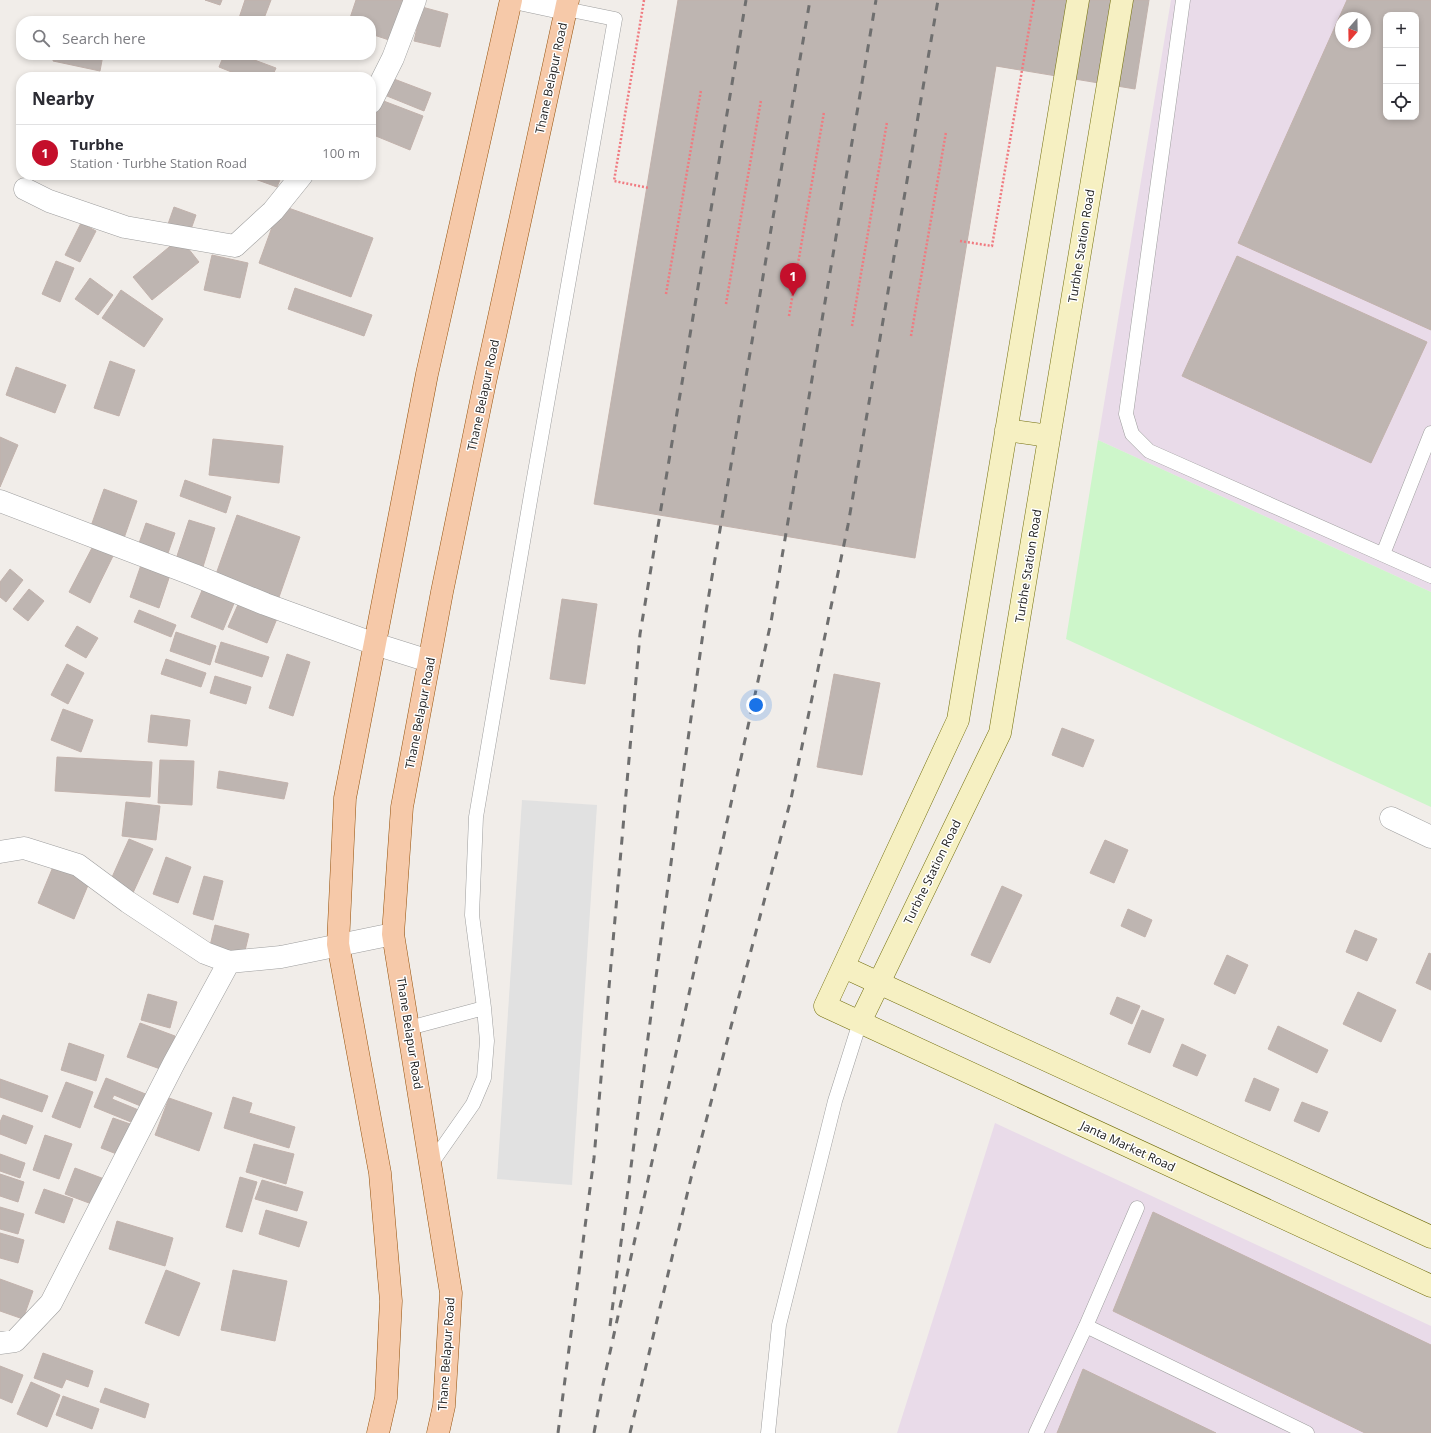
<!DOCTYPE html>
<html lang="en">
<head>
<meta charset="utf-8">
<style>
  body { margin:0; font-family:"Open Sans",sans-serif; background:#f2f2f3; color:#2b2b33 }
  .controls { position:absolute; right:12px; top:12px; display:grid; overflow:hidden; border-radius:8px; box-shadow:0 2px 6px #0003 }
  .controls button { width:36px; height:36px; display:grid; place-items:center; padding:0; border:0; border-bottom:1px solid #e1e1e2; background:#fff; color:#2b2b33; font:20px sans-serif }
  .compass { position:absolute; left:1335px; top:12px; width:36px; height:36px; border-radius:50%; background:#fff; box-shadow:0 2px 6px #0003; rotate:200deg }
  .you { position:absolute; left:756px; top:705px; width:14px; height:14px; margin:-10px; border:3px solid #fff; border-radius:50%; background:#1a73e8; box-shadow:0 0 0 6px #1a73e833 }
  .badge { display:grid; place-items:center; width:26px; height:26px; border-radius:50%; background:#c40f2b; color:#fff; font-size:13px; font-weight:700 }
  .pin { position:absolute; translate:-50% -33px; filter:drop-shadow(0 1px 2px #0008) }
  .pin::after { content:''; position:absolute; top:21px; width:14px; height:12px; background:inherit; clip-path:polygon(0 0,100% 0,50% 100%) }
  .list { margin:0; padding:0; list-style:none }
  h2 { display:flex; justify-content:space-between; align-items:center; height:52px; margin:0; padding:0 16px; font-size:17px }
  h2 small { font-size:13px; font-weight:400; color:#7c7c81 }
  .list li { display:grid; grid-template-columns:26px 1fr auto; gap:12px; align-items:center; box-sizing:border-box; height:56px; padding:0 16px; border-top:1px solid #e1e1e2 }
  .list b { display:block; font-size:15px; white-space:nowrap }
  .list p { margin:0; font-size:13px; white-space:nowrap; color:#7c7c81 }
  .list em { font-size:13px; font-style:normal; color:#7c7c81 }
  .icon { flex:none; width:22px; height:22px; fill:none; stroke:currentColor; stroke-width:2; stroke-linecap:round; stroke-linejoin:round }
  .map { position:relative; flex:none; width:1431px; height:1433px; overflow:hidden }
  .search { position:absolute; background:#fff; box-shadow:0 2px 6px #0003; left:16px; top:16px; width:360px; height:44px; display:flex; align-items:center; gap:10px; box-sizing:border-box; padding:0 14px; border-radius:16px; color:#7c7c81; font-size:15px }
  .panel { position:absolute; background:#fff; box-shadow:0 2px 6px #0003; left:16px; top:72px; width:360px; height:108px; border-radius:16px }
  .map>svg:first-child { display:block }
  .industrial { fill:#e9dbe9; fill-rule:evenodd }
  .park { fill:#cdf6ca }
  .parking { fill:#e1e1e1 }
  .building { fill:#beb5b1; stroke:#c2b2ac; fill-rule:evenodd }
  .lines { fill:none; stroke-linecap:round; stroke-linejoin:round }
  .lane-casing { stroke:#9e9e9e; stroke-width:15 }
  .street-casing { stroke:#9e9e9e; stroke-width:23 }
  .secondary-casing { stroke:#736f0d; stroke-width:23 }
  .primary-casing { stroke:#94510b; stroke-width:23 }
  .path { stroke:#f07a80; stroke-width:2.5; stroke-dasharray:2 2; stroke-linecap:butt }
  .lane { stroke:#fff; stroke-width:14 }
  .street { stroke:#fff; stroke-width:22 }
  .secondary { stroke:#f6f0c2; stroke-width:22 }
  .primary { stroke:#f6c9a9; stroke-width:22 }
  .rail { stroke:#6f6f6f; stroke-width:3; stroke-dasharray:8 8; stroke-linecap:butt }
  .labels { text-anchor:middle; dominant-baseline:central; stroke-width:3; stroke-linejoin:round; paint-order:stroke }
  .street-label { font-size:12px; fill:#212121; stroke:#fff }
</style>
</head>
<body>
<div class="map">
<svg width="1431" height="1433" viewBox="0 0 1431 1433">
  <rect width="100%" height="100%" fill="#f1ede9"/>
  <path class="industrial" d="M1171 0H1431V592L1098 440ZM1386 15H1416V117H1386ZM1341 18H1365V42H1341Z
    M995 1123 1431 1326V1433H897Z"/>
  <path class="park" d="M1098 440 1431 592V807L1066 639Z"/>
  <path class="parking" d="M522 800 597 805 572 1185 497 1179Z"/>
  <path class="building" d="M205 0H222L220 5Z
    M245 0H271L263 21H238Z
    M356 0H405L392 41 371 34V21H349Z
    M678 0H1149L1135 89 996 66 915 558 594 504Z
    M1347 0H1431V330L1238 243ZM1386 15H1416V117H1386ZM1341 18H1365V42H1341Z
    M422 7 448 14 440 47 414 41Z
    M54 55H103L100 71 53 61Z
    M224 55H241L276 68 272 77H244L219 67Z
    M394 79 431 93 424 111 387 96Z
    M381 100 423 116 410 150 371 134V125Z
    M244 175H282L277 187Z
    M280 205 373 238 351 297 259 263Z
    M174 207 196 215 189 235 167 227Z
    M81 223 96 231 80 262 65 255Z
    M180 238 199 262 152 300 133 277Z
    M212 255 248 263 240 298 204 290Z
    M1237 256 1427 342 1371 463 1182 376Z
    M56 261 74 268 60 302 42 294Z
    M90 278 113 295 98 315 75 299Z
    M295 288 372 315 364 336 288 309Z
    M121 290 163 319 144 347 102 318Z
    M110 361 135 370 119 416 94 408Z
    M16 367 66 385 55 413 6 395Z
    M0 437 18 445 0 487Z
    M213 439 283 446 279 483 209 475Z
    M185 480 231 497 226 513 180 496Z
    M104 489 137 501 123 541 90 529Z
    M237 515 300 537 278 600 215 577Z
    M189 520 215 528 202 570 175 562Z
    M146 523 175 533 166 559 137 549Z
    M93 546 113 556 90 603 69 592Z
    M141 565 170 575 159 608 130 597Z
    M10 569 23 580 6 602 0 597V582Z
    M203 588 235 601 223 630 191 617Z
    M29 589 44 601 28 621 13 609Z
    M562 599 597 604 585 684 550 679Z
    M240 600 278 616 267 643 228 627Z
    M139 610 176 625 171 637 134 622Z
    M77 626 98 638 86 658 65 646Z
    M176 632 216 646 210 665 170 651Z
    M221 642 269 657 262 677 215 662Z
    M287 654 310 662 293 716 269 708Z
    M166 659 206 673 201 687 161 674Z
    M67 664 84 673 68 704 51 695Z
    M834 674 880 683 862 775 817 767Z
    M215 676 251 687 246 704 210 693Z
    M63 709 93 720 81 752 51 740Z
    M151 715 190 720 187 746 148 742Z
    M1062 728 1094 740 1083 767 1052 755Z
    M57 757 152 762 150 797 55 791Z
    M160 760 194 761 192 805 158 803Z
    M219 771 288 783 284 799 217 788Z
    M126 802 160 806 156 840 122 836Z
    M129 839 153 849 132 895 109 884Z
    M1105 840 1128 850 1114 883 1090 873Z
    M166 857 191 867 178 903 153 894Z
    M55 862 91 878 74 919 38 903Z
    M204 876 223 881 213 920 193 914Z
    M1002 886 1022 895 990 963 971 955Z
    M1128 909 1152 920 1145 937 1121 926Z
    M215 925 249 934 243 959 209 950Z
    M1355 930 1377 939 1367 961 1346 952Z
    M1429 953 1431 954V990L1416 983Z
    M1227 955 1248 965 1235 994 1214 984Z
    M1358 992 1396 1010 1381 1042 1343 1024Z
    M148 994 177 1002 170 1028 141 1020Z
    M1117 997 1140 1006 1132 1024 1110 1014Z
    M1142 1010 1164 1019 1150 1053 1128 1044Z
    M140 1023 175 1036 163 1070 127 1057Z
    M1278 1026 1328 1050 1317 1073 1268 1049Z
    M69 1043 104 1055 96 1081 61 1070Z
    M1182 1044 1206 1055 1197 1076 1173 1066Z
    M106 1078 148 1095 143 1107 114 1095 112 1099 141 1111 136 1124 94 1107Z
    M1254 1078 1279 1089 1270 1111 1245 1101Z
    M0 1079 48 1096 42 1112 0 1097Z
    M66 1082 93 1092 80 1128 52 1117Z
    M233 1097 252 1103 249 1113 295 1127 289 1148 224 1128Z
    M169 1098 212 1113 199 1151 155 1135Z
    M1302 1102 1328 1112 1319 1132 1294 1121Z
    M3 1115 33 1126 26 1144 0 1134V1122Z
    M113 1118 133 1125 122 1156 101 1148Z
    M45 1135 72 1144 59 1179 33 1170Z
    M254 1144 294 1154 286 1184 246 1172Z
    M0 1154 25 1163 20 1178 0 1171Z
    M75 1168 107 1180 97 1206 65 1194Z
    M0 1174 24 1182 18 1202 0 1196Z
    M240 1177 257 1182 242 1232 226 1227Z
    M262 1180 303 1192 297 1211 255 1199Z
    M44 1189 73 1199 64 1223 35 1213Z
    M0 1207 24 1214 18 1234 0 1229Z
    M266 1210 307 1222 299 1247 259 1234Z
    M1153 1212 1431 1345V1433H1365L1113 1311Z
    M117 1221 173 1238 165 1266 109 1249Z
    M0 1233 24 1240 18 1263 0 1258Z
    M166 1270 200 1283 179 1336 145 1323Z
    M233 1270 287 1281 275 1341 221 1330Z
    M0 1279 33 1291 23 1319 0 1311Z
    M43 1353 93 1371 88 1387 66 1379 62 1388 34 1378Z
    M0 1366 23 1375 12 1403 0 1398Z
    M1083 1369 1216 1433H1057Z
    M31 1382 60 1395 47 1427 17 1414Z
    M105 1388 149 1404 145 1418 100 1402Z
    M63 1396 99 1409 92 1429 56 1415Z"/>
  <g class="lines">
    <defs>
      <path id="lane" d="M1183 0 1126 414 1132 434 1149 451 1431 576
        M1383 554 1431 433
        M409 1028 484 1008 472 915 476 817 532 489 615 19 566 9
        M431 1164 473 1104 484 1078 487 1041 484 1008
        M1086 1326 1307 1433
        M768 1433 779 1325 835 1101 860 1022
        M1036 1433 1086 1326 1137 1208"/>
      <path id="street" d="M524 0 566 9
        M371 102 393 58 415 0
        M25 189 49 201 125 227 235 246 273 211 302 175
        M0 501 194 575 265 604 375 644 429 661
        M1391 818 1431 837
        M0 852 24 848 78 865 128 902 205 953 229 962
        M0 1343 15 1341 51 1303 174 1063 229 962 281 957 393 934"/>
      <path id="secondary" d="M1078 0 958 720 825 1006 1431 1286
        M1006 430 1049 436
        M844 967 1431 1237
        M860 1022 1000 733 1122 0"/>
      <path id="primary" d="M378 1433 386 1398 391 1301 380 1173 338 944 345 798 427 374 511 0
        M438 1433 444 1406 451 1293 393 934 402 807 442 592 485 382 568 0"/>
    </defs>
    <use href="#lane" class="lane-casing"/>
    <use href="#street" class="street-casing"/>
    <use href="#secondary" class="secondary-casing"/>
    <use href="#primary" class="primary-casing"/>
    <path class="path" d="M644 0 614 181 649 188
      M960 241 992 246 1034 0
      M666 294 701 90
      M726 304 761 100
      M789 316 824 112
      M852 326 887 122
      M911 336 946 132"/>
    <use href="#lane" class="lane"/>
    <use href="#street" class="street"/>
    <use href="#secondary" class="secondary"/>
    <use href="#primary" class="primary"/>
    <path class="rail" d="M610 1326 678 810 706 612 810 0
      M558 1433 594 1158 640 634 746 0
      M594 1433 603 1384 771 622 876 0
      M630 1433 691 1178 791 799 848 525 938 0"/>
  </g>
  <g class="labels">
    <g class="street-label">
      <text transform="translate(551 78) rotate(-78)">Thane Belapur Road</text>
      <text transform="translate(1081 246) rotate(-81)">Turbhe Station Road</text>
      <text transform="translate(483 395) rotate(-78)">Thane Belapur Road</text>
      <text transform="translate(1028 566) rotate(-81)">Turbhe Station Road</text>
      <text transform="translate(420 713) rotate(-79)">Thane Belapur Road</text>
      <text transform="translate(932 872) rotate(-64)">Turbhe Station Road</text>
      <text transform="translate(410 1033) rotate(81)">Thane Belapur Road</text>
      <text transform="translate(1128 1146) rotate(25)">Janta Market Road</text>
      <text transform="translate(446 1354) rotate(-86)">Thane Belapur Road</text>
    </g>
  </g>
</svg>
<div class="controls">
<button>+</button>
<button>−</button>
<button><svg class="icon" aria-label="locate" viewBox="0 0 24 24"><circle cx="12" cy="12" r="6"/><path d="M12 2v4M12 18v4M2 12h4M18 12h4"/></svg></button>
</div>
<svg class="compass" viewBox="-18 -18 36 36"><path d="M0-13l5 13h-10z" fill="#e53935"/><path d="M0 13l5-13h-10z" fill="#7c7c81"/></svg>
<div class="you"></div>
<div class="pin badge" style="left:793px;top:296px">1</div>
<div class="search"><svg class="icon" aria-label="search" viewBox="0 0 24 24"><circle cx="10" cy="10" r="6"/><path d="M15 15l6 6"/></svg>Search here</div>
<section class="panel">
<h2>Nearby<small></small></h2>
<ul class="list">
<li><span class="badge">1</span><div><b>Turbhe</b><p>Station · Turbhe Station Road</p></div><em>100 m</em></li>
</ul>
</section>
</div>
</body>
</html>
